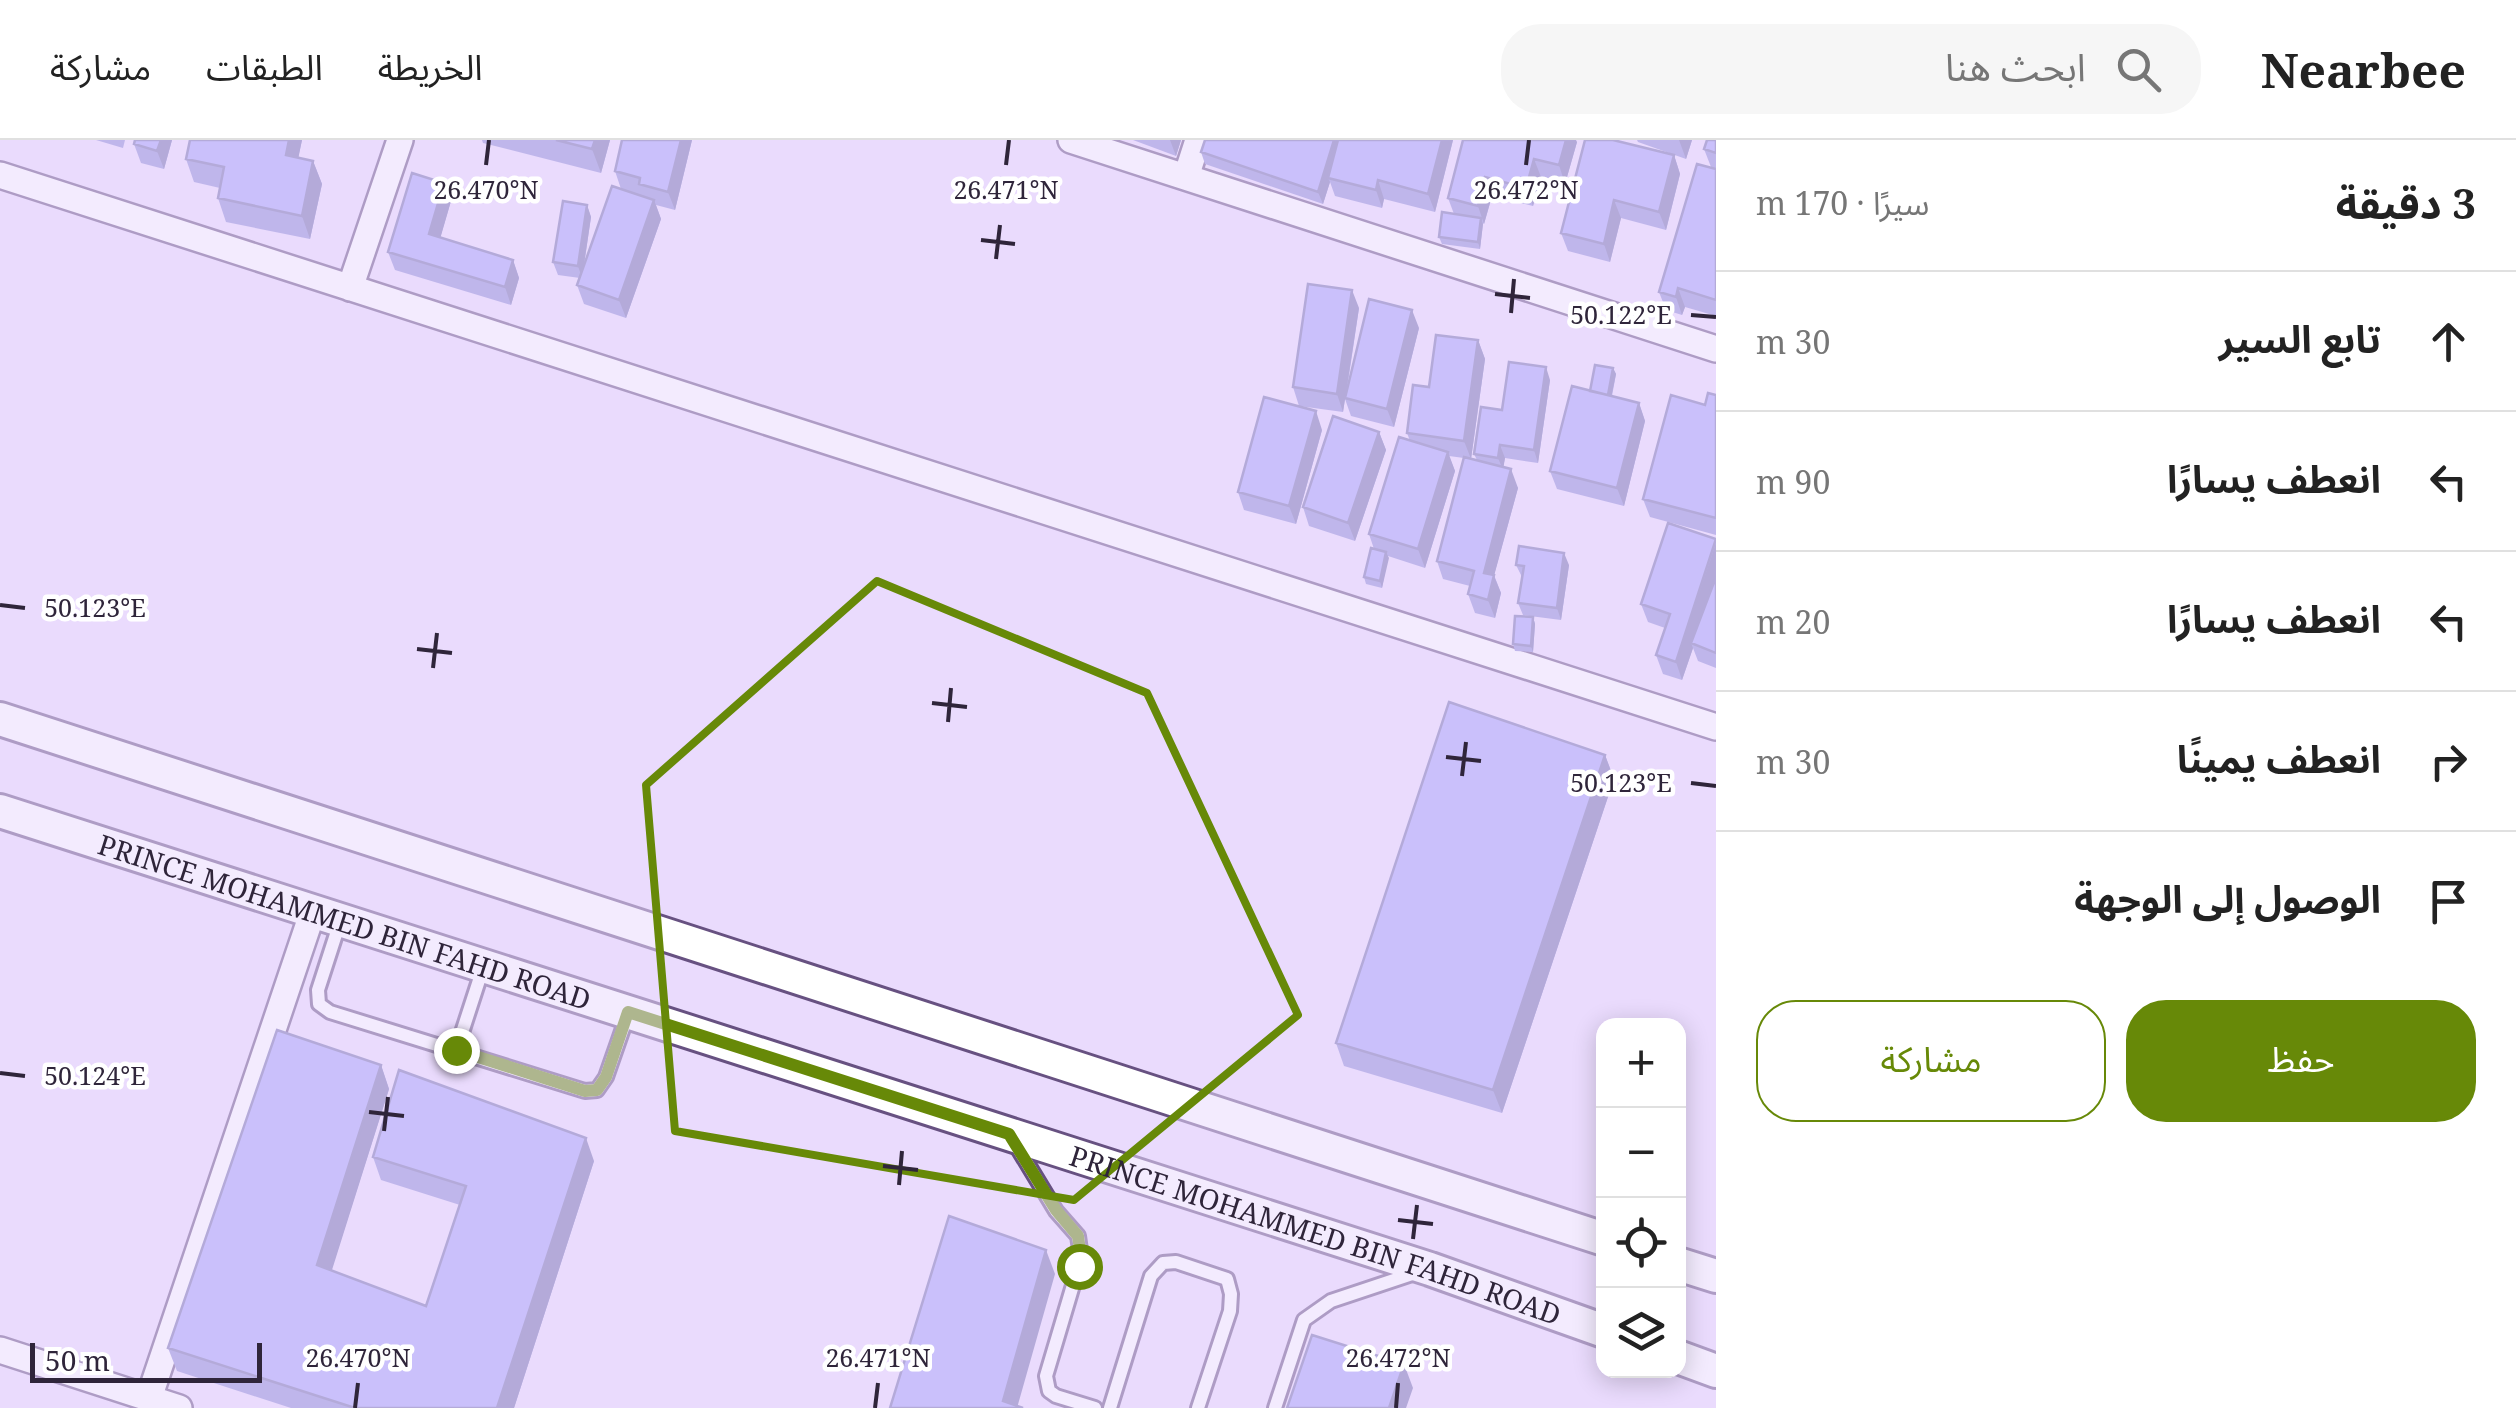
<!DOCTYPE html>
<html lang="ar">
<head>
<meta charset="utf-8">
<style>
  body { margin:0; font-family:"Noto Serif","Noto Sans Arabic",serif; background:#f6f6f6; color:#222; direction:rtl }
  .controls { position:absolute; right:30px; bottom:30px; display:grid; overflow:hidden; border-radius:20px; box-shadow:0 5px 25px #0003 }
  .controls button { width:90px; height:90px; display:grid; place-items:center; padding:0; border:0; border-bottom:2px solid #e0e0e0; background:#fff; color:#222; font:50px sans-serif }
  .scale { position:absolute; left:30px; bottom:25px; width:232px; box-sizing:border-box; padding-left:10px; border:5px solid #2f253a; border-top:0; font-size:28px; line-height:35px; white-space:nowrap; color:#2f253a; -webkit-text-stroke:8px #fff; paint-order:stroke }
  .stop { position:absolute; width:30px; height:30px; margin:-22px; border:8px solid #678908; border-radius:50%; background:#fff }
  .stop.end { background:#678908; border-color:#fff; box-shadow:0 2px 10px #0008 }
  .list { margin:0; padding:0; list-style:none }
  h2 { display:flex; justify-content:space-between; align-items:center; height:130px; margin:0; padding:0 40px; font-size:42px }
  h2 small { font-size:32px; font-weight:400; color:#767676 }
  .list li { display:grid; grid-template-columns:65px 1fr auto; gap:30px; align-items:center; box-sizing:border-box; height:140px; padding:0 40px; border-top:2px solid #e0e0e0 }
  .list b { display:block; font-size:38px; white-space:nowrap }
  .list em { font-size:32px; font-style:normal; color:#767676 }
  .actions { display:flex; gap:20px; padding:30px 40px }
  .actions a { flex:1; padding:22px 0; border:2px solid #678908; border-radius:40px; text-align:center; font-size:35px; color:#678908 }
  .actions .main { background:#678908; color:#fff }
  .icon { flex:none; width:55px; height:55px; fill:none; stroke:currentColor; stroke-width:2; stroke-linecap:round; stroke-linejoin:round }
  .map { position:relative; flex:none; width:1716px; height:1268px; overflow:hidden; direction:ltr }
  header { display:flex; align-items:center; gap:60px; box-sizing:border-box; height:140px; padding:0 50px; background:#fff; border-bottom:2px solid #e0e0e0 }
  header strong { font-size:48px }
  nav { display:flex; gap:55px; margin-inline-start:auto; font-size:35px }
  .search { width:700px; height:90px; background:#f6f6f6; display:flex; align-items:center; gap:25px; box-sizing:border-box; padding:0 35px; border-radius:40px; color:#767676; font-size:38px }
  main { display:flex }
  aside { flex:1; background:#fff }
  .map>svg:first-child { display:block }
  .lines { fill:none; stroke-linecap:round; stroke-linejoin:round }
  .service-casing { stroke:#675181; stroke-width:18 }
  .minor-casing { stroke:#675181; stroke-width:30 }
  .tertiary-casing { stroke:#675181; stroke-width:38 }
  .service { stroke:#fff; stroke-width:12 }
  .minor { stroke:#fff; stroke-width:25 }
  .tertiary { stroke:#fff; stroke-width:32 }
  .wall { fill:#8d8ad5 }
  .shaded-wall { fill:#7370ae }
  .building { fill:#a4a0f8; stroke:#7370ae; stroke-width:2.5 }
  .route { stroke:#678908; stroke-width:12 }
  .marked { fill:none; stroke:#678908; stroke-width:8; stroke-linejoin:round }
  .ticks { fill:none; stroke:#2f253a; stroke-width:4 }
  .labels { text-anchor:middle; dominant-baseline:central; stroke-width:9; stroke-linejoin:round; paint-order:stroke }
  .street-label { font-size:28px; fill:#2f253a; stroke:#fff }
  .ticks-label { font-size:25px; text-anchor:middle; fill:#2f253a; stroke:#fff; stroke-width:9; stroke-linejoin:round; paint-order:stroke }
</style>
</head>
<body>
<header>
<strong>Nearbee</strong>
<div class="search"><svg class="icon" aria-label="search" viewBox="0 0 24 24"><circle cx="10" cy="10" r="6"/><path d="M15 15l6 6"/></svg>ابحث هنا</div>
<nav><a>الخريطة</a><a>الطبقات</a><a>مشاركة</a></nav>
</header>
<main>
<aside>
<h2>3 دقيقة<small>سيرًا · 170 m</small></h2>
<ul class="list">
<li><svg class="icon" aria-label="ahead" viewBox="0 0 24 24"><path d="M12 20V5M6 11l6-6 6 6"/></svg><div><b>تابع السير</b></div><em>30 m</em></li>
<li><svg class="icon" aria-label="left" viewBox="0 0 24 24"><path d="M17 20v-9H6M10 6l-5 5 5 5"/></svg><div><b>انعطف يسارًا</b></div><em>90 m</em></li>
<li><svg class="icon" aria-label="left" viewBox="0 0 24 24"><path d="M17 20v-9H6M10 6l-5 5 5 5"/></svg><div><b>انعطف يسارًا</b></div><em>20 m</em></li>
<li><svg class="icon" aria-label="right" viewBox="0 0 24 24"><path d="M7 20v-9h11M14 6l5 5-5 5"/></svg><div><b>انعطف يمينًا</b></div><em>30 m</em></li>
<li><svg class="icon" aria-label="arrive" viewBox="0 0 24 24"><path d="M6 21V4h12l-3 4 3 4H6"/></svg><div><b>الوصول إلى الوجهة</b></div></li>
</ul>
<div class="actions"><a class="main">حفظ</a><a>مشاركة</a></div>
</aside>
<div class="map">
<svg width="1716" height="1268" viewBox="0 0 1716 1268">
  <rect width="100%" height="100%" fill="#eadbfd"/>
  <g class="lines">
    <defs>
      <path id="service" d="M340 782 318 850 319 864 330 872 585 951 597 950 606 937 628 874
        M456 911 483 828
        M1016 1005 1056 1071 1078 1096 1080 1110 1079 1125 1046 1236 1049 1251 1056 1256 1095 1268
        M1110 1268 1151 1136 1163 1123 1176 1122 1227 1139 1231 1154 1230 1171 1198 1268
        M1275 1268 1304 1180 1331 1161 1418 1132"/>
      <path id="minor" d="M1071 0 1716 209
        M0 35 1716 587
        M1186 37 1198 0
        M350 148 400 0
        M0 1210 179 1268
        M149 1258 313 771"/>
      <g id="tertiary">
        <path d="M0 579 1604 1099"/>
        <path id="s1" d="M0 671 1430 1129 1604 1191"/>
        <path d="M1678 1124 1716 1136"/>
        <path d="M1678 1217 1716 1231"/>
      </g>
    </defs>
    <use href="#service" class="service-casing"/>
    <use href="#minor" class="minor-casing"/>
    <use href="#tertiary" class="tertiary-casing"/>
    <use href="#service" class="service"/>
    <use href="#minor" class="minor"/>
    <use href="#tertiary" class="tertiary"/>
  </g>
  <path class="wall" d="M96 0H125L123 8Z
    M135 0H172L164 29 141 23 134 4Z
    M190 0H302L298 18 313 21 322 44 310 99 226 82 218 58 220 48 194 42 186 19Z
    M482 0H610L601 33 483 3Z
    M622 0H692L675 70 656 65 661 79 626 178 584 164 577 145 580 138 558 135 553 122 587 65 591 77 584 125 621 49 615 31Z
    M1133 0H1181L1176 16Z
    M1205 0H1453L1435 72 1384 59 1382 68 1335 56 1330 42 1323 64 1205 24 1201 12Z
    M1463 0 1577 2 1565 44 1541 37 1533 66 1492 56 1484 84 1483 83 1480 109 1442 104 1439 97 1454 74 1448 58Z
    M1637 0H1692L1686 19 1638 2Z
    M1716 0V176L1685 167 1682 175 1666 170 1659 152 1711 27 1704 9Z
    M1674 15 1680 34 1666 90 1621 78 1610 122 1568 111 1561 93Z
    M444 43 451 61 440 98 513 120 519 138 511 165 395 130 388 112Z
    M1359 168 1347 249 1419 188 1394 287 1351 276 1345 259 1343 272 1299 266 1293 247Z
    M1478 200 1485 219 1471 319 1477 320 1474 314 1502 270 1550 240 1538 323 1505 318 1503 327 1518 348 1494 435 1501 453 1495 478 1475 473 1468 454 1470 446 1443 439 1437 421 1464 318 1449 316 1455 331 1425 428 1388 416 1382 448 1366 444 1364 437 1374 409 1369 394 1410 301 1407 293 1429 247Z
    M1613 228 1616 234 1612 256 1639 263 1645 281 1624 366 1557 349 1550 331 1590 251Z
    M1716 255V395L1650 377 1643 359 1705 265Z
    M1322 290 1296 384 1244 370 1238 352Z
    M1379 292 1386 310 1355 401 1309 386 1303 367Z
    M1716 399V528L1698 521 1693 508 1682 540 1663 534 1656 515 1665 488 1648 482 1641 464Z
    M1516 425H1569L1561 480 1523 475 1518 463 1522 437Z
    M1533 477 1535 484 1533 512 1515 511 1513 504Z
    M1605 615 1614 639 1502 973 1344 926 1336 903Z
    M381 925 389 949 331 1131 426 1166 460 1065 381 1040 373 1017 594 1021 514 1268H291L177 1231 168 1208Z"/>
  <path class="shaded-wall" d="M161 0H172L164 29 157 11Z
    M289 0H302L294 39 286 15Z
    M595 0H610L601 33 592 9Z
    M681 0H692L675 70 668 52Z
    M1170 0H1181L1176 16Z
    M1334 0H1342L1328 38 1330 42 1323 64 1318 52Z
    M1442 0H1453L1435 72 1428 54Z
    M1566 0H1576L1577 2 1565 44 1559 25Z
    M1679 0H1692L1686 19Z
    M1674 15 1680 34 1666 90 1659 72Z
    M1534 19 1541 37 1533 66 1526 48Z
    M313 21 322 44 310 99 302 76Z
    M1485 37 1492 56 1484 84 1478 66Z
    M1378 40 1384 59 1382 68 1376 50Z
    M444 43 451 61 436 113 429 94Z
    M654 60 661 79 626 178 619 160Z
    M1614 60 1621 78 1610 122 1604 104Z
    M587 65 591 77 582 138 578 126Z
    M1481 78 1483 84 1480 109 1478 102Z
    M513 120 519 138 511 165 505 147Z
    M1678 148 1685 167 1682 175 1676 157Z
    M1352 150 1359 168 1343 272 1337 254Z
    M1412 170 1419 188 1394 287 1387 269Z
    M1478 200 1485 219 1471 319 1464 301Z
    M1546 227 1550 240 1538 323 1534 310Z
    M1613 228 1616 234 1610 263 1608 257Z
    M1639 263 1645 281 1624 366 1617 348Z
    M1316 271 1322 290 1296 384 1289 366Z
    M1379 292 1386 310 1355 401 1348 383Z
    M1500 305 1505 318 1503 330 1498 318Z
    M1448 312 1455 331 1425 428 1418 409Z
    M1511 329 1518 348 1494 436 1501 453 1495 478 1488 460 1484 433Z
    M1716 403V441L1691 503 1693 508 1682 540 1676 522Z
    M1386 412 1389 418 1382 448 1380 441Z
    M1564 413 1569 425 1561 480 1557 468Z
    M1533 477 1535 484 1533 512 1531 506Z
    M1605 615 1614 639 1502 973 1493 950Z
    M381 925 389 949 326 1149 317 1125Z
    M586 998 594 1021 514 1268H497Z
    M1046 1110 1055 1134 1017 1268 1003 1261Z
    M1404 1224 1413 1248 1406 1268H1389Z"/>
  <path class="building" d="M135 0H161L157 11 134 4Z
    M190 0H289L286 15 313 21 302 76 218 58 224 27 186 19Z
    M556 0H595L592 9Z
    M622 0H681L668 52 639 44 640 38 615 31Z
    M1205 0H1334L1318 52 1201 12Z
    M1338 0H1442L1428 54 1378 40 1376 50 1328 38Z
    M1463 0H1566L1559 25 1534 19 1526 48 1485 37 1478 66 1448 58Z
    M1585 0H1613L1674 15 1659 72 1614 60 1604 104 1561 93Z
    M1707 0H1716V13L1704 9Z
    M1697 24 1716 29V160L1678 148 1676 157 1659 152Z
    M412 33 444 43 429 94 513 120 505 147 388 112Z
    M612 46 654 60 619 160 577 145Z
    M563 61 587 65 578 126 553 122Z
    M1442 72 1481 78 1478 102 1439 97Z
    M1308 144 1352 150 1337 254 1293 247Z
    M1369 159 1412 170 1387 269 1345 258Z
    M1436 195 1478 200 1464 301 1407 293 1413 245 1429 247Z
    M1509 222 1546 227 1534 310 1500 305 1498 318 1474 314 1481 267 1502 270Z
    M1595 225 1613 228 1608 255 1590 251Z
    M1572 246 1639 263 1617 348 1550 331Z
    M1708 253 1716 255V378L1643 359 1671 255 1705 265Z
    M1264 257 1316 271 1289 366 1238 352Z
    M1333 276 1379 292 1348 383 1303 367Z
    M1399 297 1448 312 1418 409 1369 394Z
    M1464 317 1511 329 1484 433 1494 435 1488 460 1468 454 1474 431 1437 421Z
    M1668 383 1716 399 1676 522 1656 515 1670 474 1641 464Z
    M1519 406 1564 413 1557 468 1518 463 1524 426 1516 425Z
    M1371 408 1386 412 1380 441 1364 437Z
    M1716 437V513L1691 503Z
    M1515 476 1533 477 1531 506 1513 504Z
    M1449 562 1605 615 1493 950 1336 903Z
    M277 890 381 925 317 1125 426 1166 466 1046 373 1017 399 930 586 998 497 1268H355L168 1208Z
    M949 1076 1046 1110 1003 1261 1023 1268H890Z
    M1312 1195 1404 1224 1389 1268H1287Z"/>
  <g class="lines">
    <path class="route" d="M456 910 585 951 597 950 606 937 628 872 1009 994 1056 1070 1078 1096 1080 1110 1079 1126"/>
  </g>
  <path d="M0 0H1716V1268H0ZM877 441 1147 553 1298 875 1074 1060 675 991 646 645Z" fill="#eadbfd" fill-opacity=".55" fill-rule="evenodd"/>
  <path class="marked" d="M877 441 1147 553 1298 875 1074 1060 675 991 646 645Z"/>
  <path class="ticks" d="M486 25 489 0M1006 25 1009 0M1526 25 1529 0M981 100 1015 104M996 119 1000 85M1495 154 1530 158M1511 173 1514 139M1691 175 1716 177M0 465 25 468M417 509 452 513M433 528 437 493M932 563 967 567M948 582 951 548M1446 617 1481 621M1462 636 1466 602M1691 643 1716 646M0 933 25 936M369 972 404 976M384 991 388 957M883 1026 918 1030M899 1045 902 1011M1398 1080 1433 1084M1413 1099 1417 1065M355 1268 358 1243M875 1268 878 1243M1396 1268 1398 1243"/>
  <g class="labels">
    <g class="street-label">
      <text stroke="none"><textPath href="#s1" startOffset="362">PRINCE MOHAMMED BIN FAHD ROAD</textPath></text>
      <text stroke="none"><textPath href="#s1" startOffset="1382">PRINCE MOHAMMED BIN FAHD ROAD</textPath></text>
    </g>
  </g>
  <g class="ticks-label">
    <text x="486" y="59">26.470°N</text>
    <text x="1006" y="59">26.471°N</text>
    <text x="1526" y="59">26.472°N</text>
    <text x="1621" y="184">50.122°E</text>
    <text x="95" y="477">50.123°E</text>
    <text x="1621" y="652">50.123°E</text>
    <text x="95" y="945">50.124°E</text>
    <text x="358" y="1227">26.470°N</text>
    <text x="878" y="1227">26.471°N</text>
    <text x="1398" y="1227">26.472°N</text>
  </g>
</svg>
<div class="controls">
<button>+</button>
<button>−</button>
<button><svg class="icon" aria-label="locate" viewBox="0 0 24 24"><circle cx="12" cy="12" r="6"/><path d="M12 2v4M12 18v4M2 12h4M18 12h4"/></svg></button>
<button><svg class="icon" aria-label="layers" viewBox="0 0 24 24"><path d="M12 4l9 5-9 5-9-5zM3 14l9 5 9-5"/></svg></button>
</div>
<div class="scale">50 m</div>
<div class="stop" style="left:1079px;top:1126px"></div>
<div class="stop end" style="left:456px;top:910px"></div>
</div>
</main>
</body>
</html>
